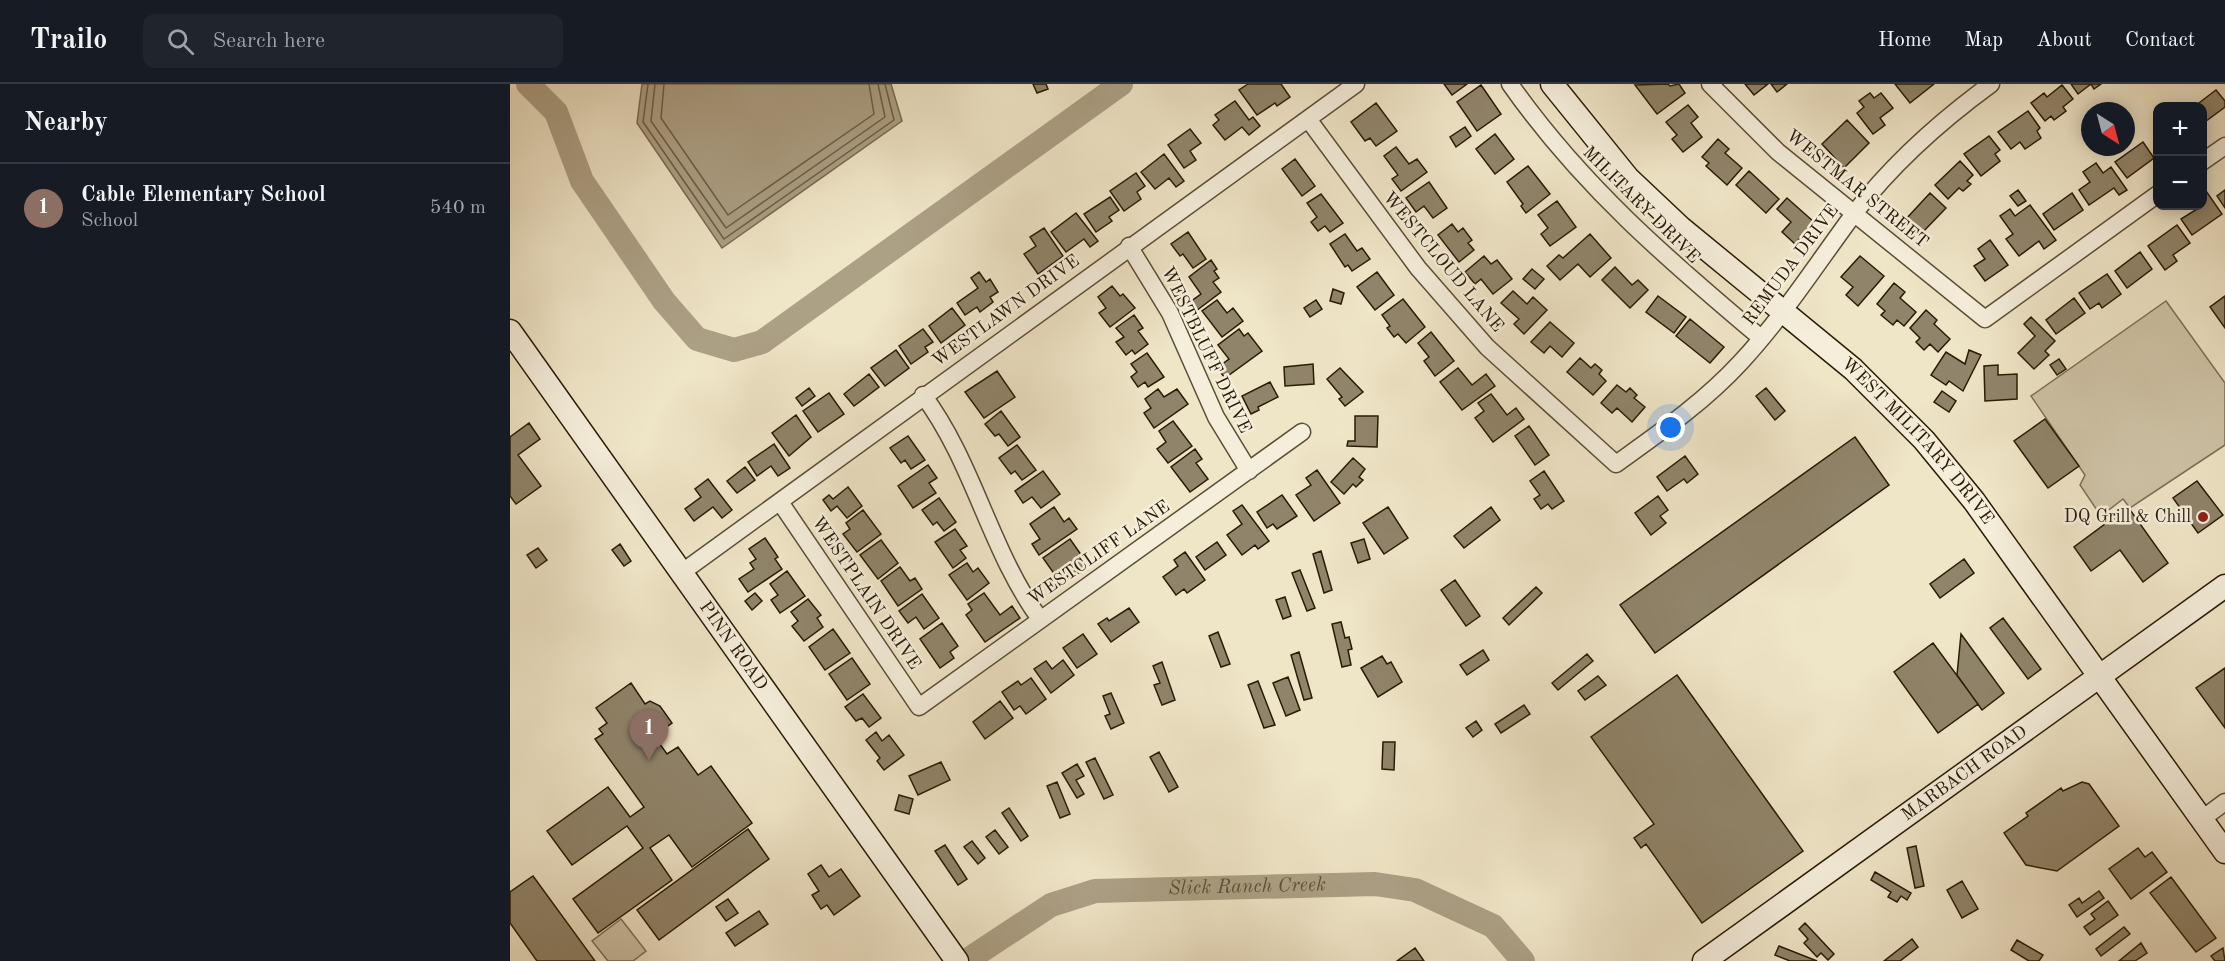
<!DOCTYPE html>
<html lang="en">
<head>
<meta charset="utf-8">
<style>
  body { margin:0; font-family:"Old Standard TT",serif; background:#20242c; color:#f1f3f6 }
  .controls { position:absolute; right:18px; top:18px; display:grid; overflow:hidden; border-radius:12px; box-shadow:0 3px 15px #0003 }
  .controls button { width:54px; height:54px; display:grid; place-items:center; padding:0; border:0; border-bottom:2px solid #363941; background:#171b24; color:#f1f3f6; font:30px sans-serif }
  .compass { position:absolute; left:1571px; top:18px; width:54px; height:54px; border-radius:50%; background:#171b24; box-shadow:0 3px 15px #0003; rotate:144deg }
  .you { position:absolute; left:1161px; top:344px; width:21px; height:21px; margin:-15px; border:4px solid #fff; border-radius:50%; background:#1a73e8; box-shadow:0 0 0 9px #1a73e833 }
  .badge { display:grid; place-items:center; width:39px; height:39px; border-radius:50%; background:#c59692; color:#fff; font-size:20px; font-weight:700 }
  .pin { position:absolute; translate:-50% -50px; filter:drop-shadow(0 2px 3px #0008) }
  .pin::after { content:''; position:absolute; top:32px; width:21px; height:18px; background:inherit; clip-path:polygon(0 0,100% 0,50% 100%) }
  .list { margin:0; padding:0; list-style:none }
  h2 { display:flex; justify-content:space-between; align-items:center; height:78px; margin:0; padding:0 24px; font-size:26px }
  h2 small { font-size:20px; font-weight:400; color:#9ea1a6 }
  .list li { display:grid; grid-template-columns:39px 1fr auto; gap:18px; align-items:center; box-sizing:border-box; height:90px; padding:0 24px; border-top:2px solid #363941 }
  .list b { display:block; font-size:22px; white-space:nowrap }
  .list p { margin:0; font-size:20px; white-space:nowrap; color:#9ea1a6 }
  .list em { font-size:20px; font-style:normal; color:#9ea1a6 }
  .icon { flex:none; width:33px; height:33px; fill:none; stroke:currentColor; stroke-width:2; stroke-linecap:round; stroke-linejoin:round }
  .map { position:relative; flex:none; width:1715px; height:877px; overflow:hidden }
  header { display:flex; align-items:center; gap:36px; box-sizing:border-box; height:84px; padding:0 30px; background:#171b24; border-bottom:2px solid #363941 }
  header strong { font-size:28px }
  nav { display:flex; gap:33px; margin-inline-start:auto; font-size:21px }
  .search { width:420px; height:54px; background:#20242c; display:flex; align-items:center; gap:15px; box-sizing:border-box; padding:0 21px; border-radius:12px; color:#9ea1a6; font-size:22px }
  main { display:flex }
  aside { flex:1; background:#171b24 }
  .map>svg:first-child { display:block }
  .green { fill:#cec3a6; stroke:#7c6f56; stroke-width:1.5 }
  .water { fill:#aca085; stroke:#786b52; stroke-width:1.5 }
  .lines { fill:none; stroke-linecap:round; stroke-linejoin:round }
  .shore { stroke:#6b5e45; stroke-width:1.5 }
  .river { stroke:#aca085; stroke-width:24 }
  .building { fill:#90846a; stroke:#2a1b05; stroke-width:1.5 }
  .street-casing { stroke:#5b4e36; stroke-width:19 }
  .secondary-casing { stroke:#2a1b05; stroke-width:25 }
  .street { stroke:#f5eedb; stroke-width:16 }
  .secondary { stroke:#f5eedb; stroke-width:22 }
  .poi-dot { fill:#8f2418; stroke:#f5eedb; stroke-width:2 }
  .labels { text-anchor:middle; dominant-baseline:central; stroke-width:5; stroke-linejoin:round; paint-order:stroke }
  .street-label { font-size:18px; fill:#2a1b05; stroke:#f5eedb }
  .poi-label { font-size:18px; fill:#2a1b05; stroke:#f5eedb; text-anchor:end }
  .water-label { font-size:20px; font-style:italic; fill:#5e5038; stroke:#f5eedb }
</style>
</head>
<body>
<header>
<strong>Trailo</strong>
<div class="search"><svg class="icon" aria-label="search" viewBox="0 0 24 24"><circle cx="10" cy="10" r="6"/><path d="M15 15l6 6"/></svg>Search here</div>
<nav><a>Home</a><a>Map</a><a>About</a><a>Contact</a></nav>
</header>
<main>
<aside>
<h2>Nearby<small></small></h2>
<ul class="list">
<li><span class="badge" style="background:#8d6e63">1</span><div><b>Cable Elementary School</b><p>School</p></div><em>540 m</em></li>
</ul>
</aside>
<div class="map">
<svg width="1715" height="877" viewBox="0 0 1715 877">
  <rect width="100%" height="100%" fill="#efe5c7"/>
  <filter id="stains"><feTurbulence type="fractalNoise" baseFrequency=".00333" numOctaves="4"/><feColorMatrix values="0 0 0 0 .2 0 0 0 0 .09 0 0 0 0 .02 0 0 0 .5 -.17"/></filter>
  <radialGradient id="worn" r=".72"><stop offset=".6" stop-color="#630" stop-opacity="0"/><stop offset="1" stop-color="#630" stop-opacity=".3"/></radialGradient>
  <path class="green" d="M1656 217 1715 299V361L1620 424 1613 415 1591 432 1570 401 1575 391 1521 312Z
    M111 835 136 867 123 877H98L82 857Z"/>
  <path class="water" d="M132 0H381L392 37 212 164 127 39Z"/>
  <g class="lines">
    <path class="shore" d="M138 0 133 38 214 155 384 36 375 0
      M145 0 141 37 216 144 375 33 368 0
      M154 0 151 34 218 131 364 30 359 0"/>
    <g class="river">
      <path d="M18 0 46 28 72 97 154 217 187 255 224 266 252 258 611 0"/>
      <path id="s1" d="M456 877 541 821 585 807 865 800 905 806 983 842 1013 877"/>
    </g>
  </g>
  <path class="building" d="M523 0H536L538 5 527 9Z
    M738 0H771L780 13 767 22 765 19 747 31 729 6Z
    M934 0H957L942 11Z
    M1158 0 1160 2 1169 0 1175 9 1147 30 1125 1Z
    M1235 0H1258L1244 11Z
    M1261 0H1277L1267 8Z
    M1385 0H1424L1400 19Z
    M1561 0H1591L1584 5 1581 0 1568 10Z
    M971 1 991 30 967 47 947 18Z
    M1552 1 1563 15 1553 23 1556 27 1544 36 1541 32 1535 37 1521 19 1534 9 1537 13Z
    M1706 6 1715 17V23L1692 40V22H1685Z
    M1360 9 1364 14 1371 9 1383 24 1370 34 1375 41 1363 50 1347 29 1354 23 1349 17Z
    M725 17 739 36 743 33 750 42 739 51 732 43 715 56 703 41 709 36 705 31Z
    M866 19 887 47 866 62 860 54 855 57 841 38Z
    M1178 21 1188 33 1181 39 1192 53 1173 68 1162 55 1167 51 1156 38Z
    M1518 27 1530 44 1527 47 1531 54 1515 65 1510 58 1501 65 1488 48Z
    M1337 36 1359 59 1334 84 1312 60Z
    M955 43 961 52 946 63 940 53Z
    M680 45 691 59 680 67 686 76 674 84 658 61Z
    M985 50 1004 75 985 90 966 65Z
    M1479 52 1490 66 1485 70 1490 77 1471 92 1454 70Z
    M1208 55 1219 65 1215 69 1232 84 1217 101 1196 82 1199 79 1192 73Z
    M1633 58 1644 74 1617 94 1605 78Z
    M886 63 899 80 907 75 917 88 891 107 882 95 888 91 874 72Z
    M654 70 674 97 666 103 659 94 645 105 631 88Z
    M785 75 805 102 792 112 772 85Z
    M1450 77 1463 91 1457 97 1461 100 1453 107 1449 104 1438 115 1425 101Z
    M1586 79 1593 89 1601 83 1617 106 1609 111 1604 104 1579 121 1569 106 1580 98 1573 88Z
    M1018 82 1040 110 1016 129 1011 122 1013 120 997 98Z
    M1239 87 1269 115 1256 129 1226 101Z
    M626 89 635 102 627 108 631 115 614 127 600 107Z
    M919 98 937 124 923 134 914 122 906 128 896 114Z
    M1508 106 1516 117 1508 122 1500 112Z
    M1715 106V124L1707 112Z
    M1696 107 1712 130 1682 151 1671 135 1692 122V110Z
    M1420 109 1436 124 1412 149 1396 135Z
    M1562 109 1573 126 1544 146 1533 130Z
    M811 110 833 139 820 148 815 142 808 147 801 138 807 133 797 119Z
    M600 113 609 126 599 133 602 137 586 148 574 130Z
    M1277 114 1304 138 1285 160 1272 148 1281 138 1267 125Z
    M1047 117 1066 143 1040 162 1031 150 1038 144 1028 131Z
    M1520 121 1546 156 1534 165 1529 157 1509 172 1496 155 1503 150 1490 132 1500 125 1505 132Z
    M566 129 588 157 580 163 574 155 556 168 541 148Z
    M942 140 948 148 953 144 962 156 958 159 964 166 949 178 928 151Z
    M1667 141 1680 159 1663 171 1667 177 1655 186 1638 162Z
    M534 144 553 172 528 190 514 170 526 162 520 153Z
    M678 148 696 175 683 184 673 170 670 172 661 160Z
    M835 150 847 167 852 164 860 175 842 187 838 181 835 183 820 160Z
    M1080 150 1101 174 1080 193 1068 180 1050 196 1037 182 1049 171 1053 174Z
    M1480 156 1498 181 1475 197 1464 182 1475 175 1468 165Z
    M1630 168 1642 185 1617 204 1605 187Z
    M974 172 981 180 987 176 1002 195 983 210 971 195 965 200 955 188Z
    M1350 172 1374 192 1348 222 1336 211 1343 203 1331 193Z
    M701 176 707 185 704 187 709 194 703 198 711 208 686 227 680 218 691 210 679 193Z
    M1105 183 1122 201 1128 196 1138 206 1120 224 1092 196Z
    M1022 185 1034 195 1025 205 1013 195Z
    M469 188 476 198 480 195 488 208 480 213 483 218 470 228 467 223 455 231 447 219 468 204 461 194Z
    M867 188 884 211 865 226 847 203Z
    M1597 190 1611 210 1592 224 1589 219 1580 225 1569 209Z
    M1384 199 1395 208 1390 214 1406 228 1394 242 1387 236 1383 241 1371 231 1375 227 1367 220Z
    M602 202 610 212 613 210 625 224 600 243 589 229 596 224 588 213Z
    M823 205 834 209 831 220 820 217Z
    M1003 207 1017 220 1023 213 1037 226 1014 250 1004 240 1009 235 991 219Z
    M1148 212 1176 233 1164 249 1136 228Z
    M1715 212V244L1700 223Z
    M1564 214 1575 229 1546 250 1536 236Z
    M893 215 915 243 896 259 888 250 884 253 877 244 880 242 872 231Z
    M707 216 717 229 723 224 733 237 712 253 692 227Z
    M806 216 812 225 800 233 794 224Z
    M442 224 455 241 431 259 419 242Z
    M1416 226 1427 236 1424 240 1440 255 1428 268 1420 260 1414 266 1406 258 1410 254 1400 244Z
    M624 231 633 244 628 247 638 260 625 270 622 266 616 271 606 258 614 253 606 244Z
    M1521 233 1545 257 1535 267 1539 271 1524 285 1508 269 1525 252 1514 240Z
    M1180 235 1214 263 1200 279 1166 252Z
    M1040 238 1064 259 1052 273 1040 262 1034 269 1021 258Z
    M413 245 423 258 415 263 418 268 401 280 389 262Z
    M729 245 734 252 738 249 752 267 715 294 707 284 719 275 708 261Z
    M921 248 944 277 925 292 914 277 919 273 908 259Z
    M386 266 399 284 375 302 361 284Z
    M1459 266 1471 271 1453 307 1439 297 1436 301 1421 291 1436 268 1455 280Z
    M637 269 654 293 638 303 635 298 628 303 621 293 627 288 621 280Z
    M1070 274 1081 284 1085 280 1092 286 1089 290 1096 297 1083 311 1057 288Z
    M1549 275 1556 285 1547 291 1540 281Z
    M803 280 804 300 775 302 774 283Z
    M1488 281V291L1507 290V315L1475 317 1474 282Z
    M830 284 853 308 835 322 829 315 832 313 817 295Z
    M948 284 962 301 976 290 985 302 952 326 930 298Z
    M487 287 505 313 474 334 455 308Z
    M359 290 369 303 344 322 334 310Z
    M760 298 768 313 748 323 749 326 741 330 732 312Z
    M1107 301 1116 308 1120 304 1127 311 1124 314 1135 323 1122 338 1107 324 1102 329 1091 319Z
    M299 304 305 312 292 322 286 314Z
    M1256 304 1275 327 1265 336 1246 312Z
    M648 305 654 313 667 305 678 320 644 344 634 329 641 324 635 315Z
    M1432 307 1446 317 1439 328 1424 318Z
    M319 309 334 330 308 348 293 327Z
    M981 310 997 331 1006 324 1014 335 983 358 965 334 974 327 968 319Z
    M491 327 510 353 498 362 489 350 485 352 475 340Z
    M286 331 301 353 279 372 262 349Z
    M845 332H868L867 363 837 362 838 357H845Z
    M1535 335 1569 382 1538 404 1504 357Z
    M663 337 682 362 658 379 647 365 656 358 649 347Z
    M19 339 30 355 8 371 31 402 6 420 0 412V353Z
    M1019 342 1039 371 1025 381 1005 352Z
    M398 352 415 376 401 385 395 376 391 379 380 364Z
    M1345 353 1379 401 1145 569 1110 521Z
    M264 360 280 384 268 392 261 382 247 392 238 378Z
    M507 361 526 386 512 396 505 387 501 390 489 374Z
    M685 365 692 375 686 379 698 395 680 408 661 383Z
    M1175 372 1188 390 1177 399 1174 395 1157 407 1147 393Z
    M843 374 855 385 849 393 853 396 846 403 843 400 834 410 821 398Z
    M418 381 427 394 419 399 426 409 403 424 388 402Z
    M235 383 245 396 227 409 217 397Z
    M807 386 830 419 804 437 786 411 801 401 796 394Z
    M533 387 550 410 531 424 522 413 513 419 505 407Z
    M1034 387 1054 417 1042 425 1038 420 1031 425 1024 415 1030 411 1020 397Z
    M198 395 222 426 212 434 203 423 184 437 175 425 191 413 185 405Z
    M1687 397 1713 431 1688 449 1663 414Z
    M338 403 352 422 337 434 327 422 321 427 313 416 319 411 323 415Z
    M772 411 787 432 767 445 763 440 757 444 747 428Z
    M1148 412 1158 426 1150 432 1156 439 1141 451 1125 429Z
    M429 414 446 438 434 447 427 438 423 441 412 426Z
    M732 421 759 457 748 465 745 461 732 471 717 451 732 440 723 427Z
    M544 423 554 438 559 434 567 445 529 471 522 460 530 455 520 440Z
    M878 423 898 454 874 470 853 439Z
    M981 423 990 436 954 464 944 452Z
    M1618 423 1658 479 1633 498 1610 466 1581 487 1564 463Z
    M353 426 371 450 347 468 333 450 340 445 336 439Z
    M445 445 457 462 450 466 456 474 443 484 425 458Z
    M255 454 268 473 265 475 272 485 238 508 229 495 244 485 240 479 246 475 239 465Z
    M560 455 579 482 559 495 552 486 545 491 533 474Z
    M854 455 860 475 848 479 841 459Z
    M371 456 388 479 368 495 350 471Z
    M707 458 716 471 695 486 686 473Z
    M110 460 121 477 114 482 102 466Z
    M28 464 37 476 26 484 17 471Z
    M811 467 822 506 814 509 803 470Z
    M675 468 695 496 677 509 674 505 666 511 653 493 668 482 664 476Z
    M1454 475 1464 489 1430 514 1420 500Z
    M457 479 463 488 468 484 479 499 457 516 439 491Z
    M390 483 400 497 405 494 412 505 388 522 371 497Z
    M790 486 805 524 797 527 782 489Z
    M277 487 295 512 270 529 261 516 268 511 260 500Z
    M945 496 970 532 956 542 931 506Z
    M1026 503 1032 509 999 541 993 534Z
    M245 509 252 517 242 526 235 517Z
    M474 509 490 531 502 522 510 534 475 558 456 531 462 526 458 520Z
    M412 510 429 534 414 545 406 533 398 539 389 527Z
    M775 513 781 532 773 535 766 516Z
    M298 515 311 531 307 534 313 543 294 557 282 542 288 537 281 528Z
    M619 524 629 538 601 558 588 540 597 534 599 537Z
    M1493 534 1531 585 1518 595 1480 544Z
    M831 538 835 554 839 553 842 565 838 566 841 581 832 583 822 540Z
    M432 539 448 562 440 568 444 574 430 584 410 555Z
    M323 545 340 569 315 586 299 563Z
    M708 548 720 580 711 583 699 552Z
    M573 550 587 570 567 584 553 564Z
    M1451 550 1494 609 1472 626 1447 591Z
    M1423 559 1468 620 1428 649 1384 588Z
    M973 566 979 576 957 591 950 581Z
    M789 568 802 614 794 616 781 571Z
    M1077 570 1083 577 1048 606 1042 599Z
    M872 572 877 580 881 578 892 598 868 613 851 584Z
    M342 574 360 600 337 616 319 590Z
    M553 576 564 591 541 609 524 585 536 577 542 585Z
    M652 578 665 616 652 621 644 601 650 599 643 582Z
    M1715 584V644L1686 604Z
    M1167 591 1293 767 1192 839 1136 760 1131 764 1124 754 1144 740 1081 653Z
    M1088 592 1096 601 1075 616 1068 607Z
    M778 593 790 626 776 632 763 599Z
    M521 594 536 615 516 630 510 622 504 626 492 608 508 597 511 601Z
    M748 597 765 641 754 644 738 601Z
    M121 599 135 620 140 617 150 622 162 639 144 652 157 670 168 663 188 691 201 682 242 739 182 783 159 751 140 764 162 796 88 849 63 815 133 764 117 742 62 781 37 747 98 703 120 733 134 723 85 655 93 650 89 645 97 639 86 624Z
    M601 609 614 639 601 645 595 632 600 630 593 612Z
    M353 610 371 634 359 643 352 634 346 637 335 623Z
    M490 617 503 634 475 655 463 638Z
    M1014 621 1020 630 991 649 985 640Z
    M966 637 972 646 963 653 956 644Z
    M366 648 372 657 379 651 394 671 374 686 367 677 370 674 356 656Z
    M873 658H885L884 686 872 685Z
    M649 668 668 703 659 708 640 673Z
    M585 674 603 711 594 715 576 678Z
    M431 678 440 696 408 711 399 692Z
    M567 680 574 692 566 696 574 710 567 714 552 689Z
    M547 698 560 730 550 734 537 702Z
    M1572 698 1579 700 1609 742 1547 787 1516 781 1494 749 1518 732 1516 729 1551 704 1553 707Z
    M389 711 403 715 399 730 385 726Z
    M499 724 518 752 511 757 492 729Z
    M238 745 259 775 149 856 127 826Z
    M485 746 498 763 489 770 476 753Z
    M462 757 475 774 468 780 454 763Z
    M435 761 457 795 448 801 425 767Z
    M1406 762 1414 802 1405 804 1397 764Z
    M1628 764 1635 773 1642 768 1657 788 1621 815 1599 785Z
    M311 781 319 793 331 785 350 812 324 831 317 821 311 825 302 811 309 807 298 790Z
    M1365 788 1401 809 1397 816 1391 812 1387 818 1378 813 1381 808 1361 796Z
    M23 792 85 877H27L0 839V808Z
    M1661 793 1706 854 1686 868 1640 809Z
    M1452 797 1468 825 1452 834 1437 806Z
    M1589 807 1594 814 1567 833 1559 821 1569 814 1572 819Z
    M218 815 228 829 216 837 206 823Z
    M1598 817 1608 831 1580 851 1574 843 1585 835 1581 830Z
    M249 827 258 840 225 862 216 849Z
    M1295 839 1324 870 1318 876 1311 869 1307 873 1294 859 1298 855 1289 845Z
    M1614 843 1620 850 1591 872 1586 865Z
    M1402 855 1408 863 1390 877H1374Z
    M1507 856 1533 871 1529 877H1519L1501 866Z
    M1631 859 1637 869 1625 877H1609Z
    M1269 862 1307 877H1280L1265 871Z
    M905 864 914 877H887Z
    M1713 864 1715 877H1705L1701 872Z"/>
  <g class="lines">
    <defs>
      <path id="street" d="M1000 0C1071 101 1157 175 1251 254
        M1200 0 1268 68 1475 235 1648 110
        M798 35 908 184 977 263 1106 380C1149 349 1193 319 1230 279 1272 234 1306 181 1343 131 1382 80 1429 38 1481 0
        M1692 78 1715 62
        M619 162 660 229 706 333 739 387
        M413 311C464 379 480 467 530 535
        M270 418 409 623 792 348
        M171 489 846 0
        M1692 735 1715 718"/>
      <g id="secondary">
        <path id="s2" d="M1042 0 1118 94 1171 144 1343 285 1414 356 1464 417 1715 768"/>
        <path id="s3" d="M0 247 447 877"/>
        <path id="s4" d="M1194 877 1715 502"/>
      </g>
    </defs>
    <use href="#street" class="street-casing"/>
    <use href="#secondary" class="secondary-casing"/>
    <use href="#street" class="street"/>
    <use href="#secondary" class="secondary"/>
  </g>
  <circle class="poi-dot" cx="1693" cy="433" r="6"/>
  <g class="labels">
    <g class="street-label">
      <text transform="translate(1347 105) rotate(39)">WESTMAR STREET</text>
      <text transform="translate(1131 121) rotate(45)">MILITARY DRIVE</text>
      <text transform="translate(933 178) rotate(50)">WESTCLOUD LANE</text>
      <text transform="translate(1281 181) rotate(-53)">REMUDA DRIVE</text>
      <text transform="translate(496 227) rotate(-36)">WESTLAWN DRIVE</text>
      <text transform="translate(696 266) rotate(64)">WESTBLUFF DRIVE</text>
      <text stroke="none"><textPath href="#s2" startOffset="513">WEST MILITARY DRIVE</textPath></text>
      <text transform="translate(589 469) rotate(-35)">WESTCLIFF LANE</text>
      <text transform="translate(356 509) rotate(56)">WESTPLAIN DRIVE</text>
      <text stroke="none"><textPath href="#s3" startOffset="386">PINN ROAD</textPath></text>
      <text stroke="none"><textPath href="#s4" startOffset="321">MARBACH ROAD</textPath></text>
    </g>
    <g class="poi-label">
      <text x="1681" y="433">DQ Grill &amp; Chill</text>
    </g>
    <g class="water-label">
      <text stroke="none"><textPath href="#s1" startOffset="300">Slick Ranch Creek</textPath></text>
    </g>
  </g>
  <rect width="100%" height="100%" filter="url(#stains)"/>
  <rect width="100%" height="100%" fill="url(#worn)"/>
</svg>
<div class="controls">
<button>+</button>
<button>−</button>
</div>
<svg class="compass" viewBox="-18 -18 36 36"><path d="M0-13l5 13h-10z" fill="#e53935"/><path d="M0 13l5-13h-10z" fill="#9ea1a6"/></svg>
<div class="you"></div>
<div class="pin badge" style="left:139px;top:676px;background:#8d6e63">1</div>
</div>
</main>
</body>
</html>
